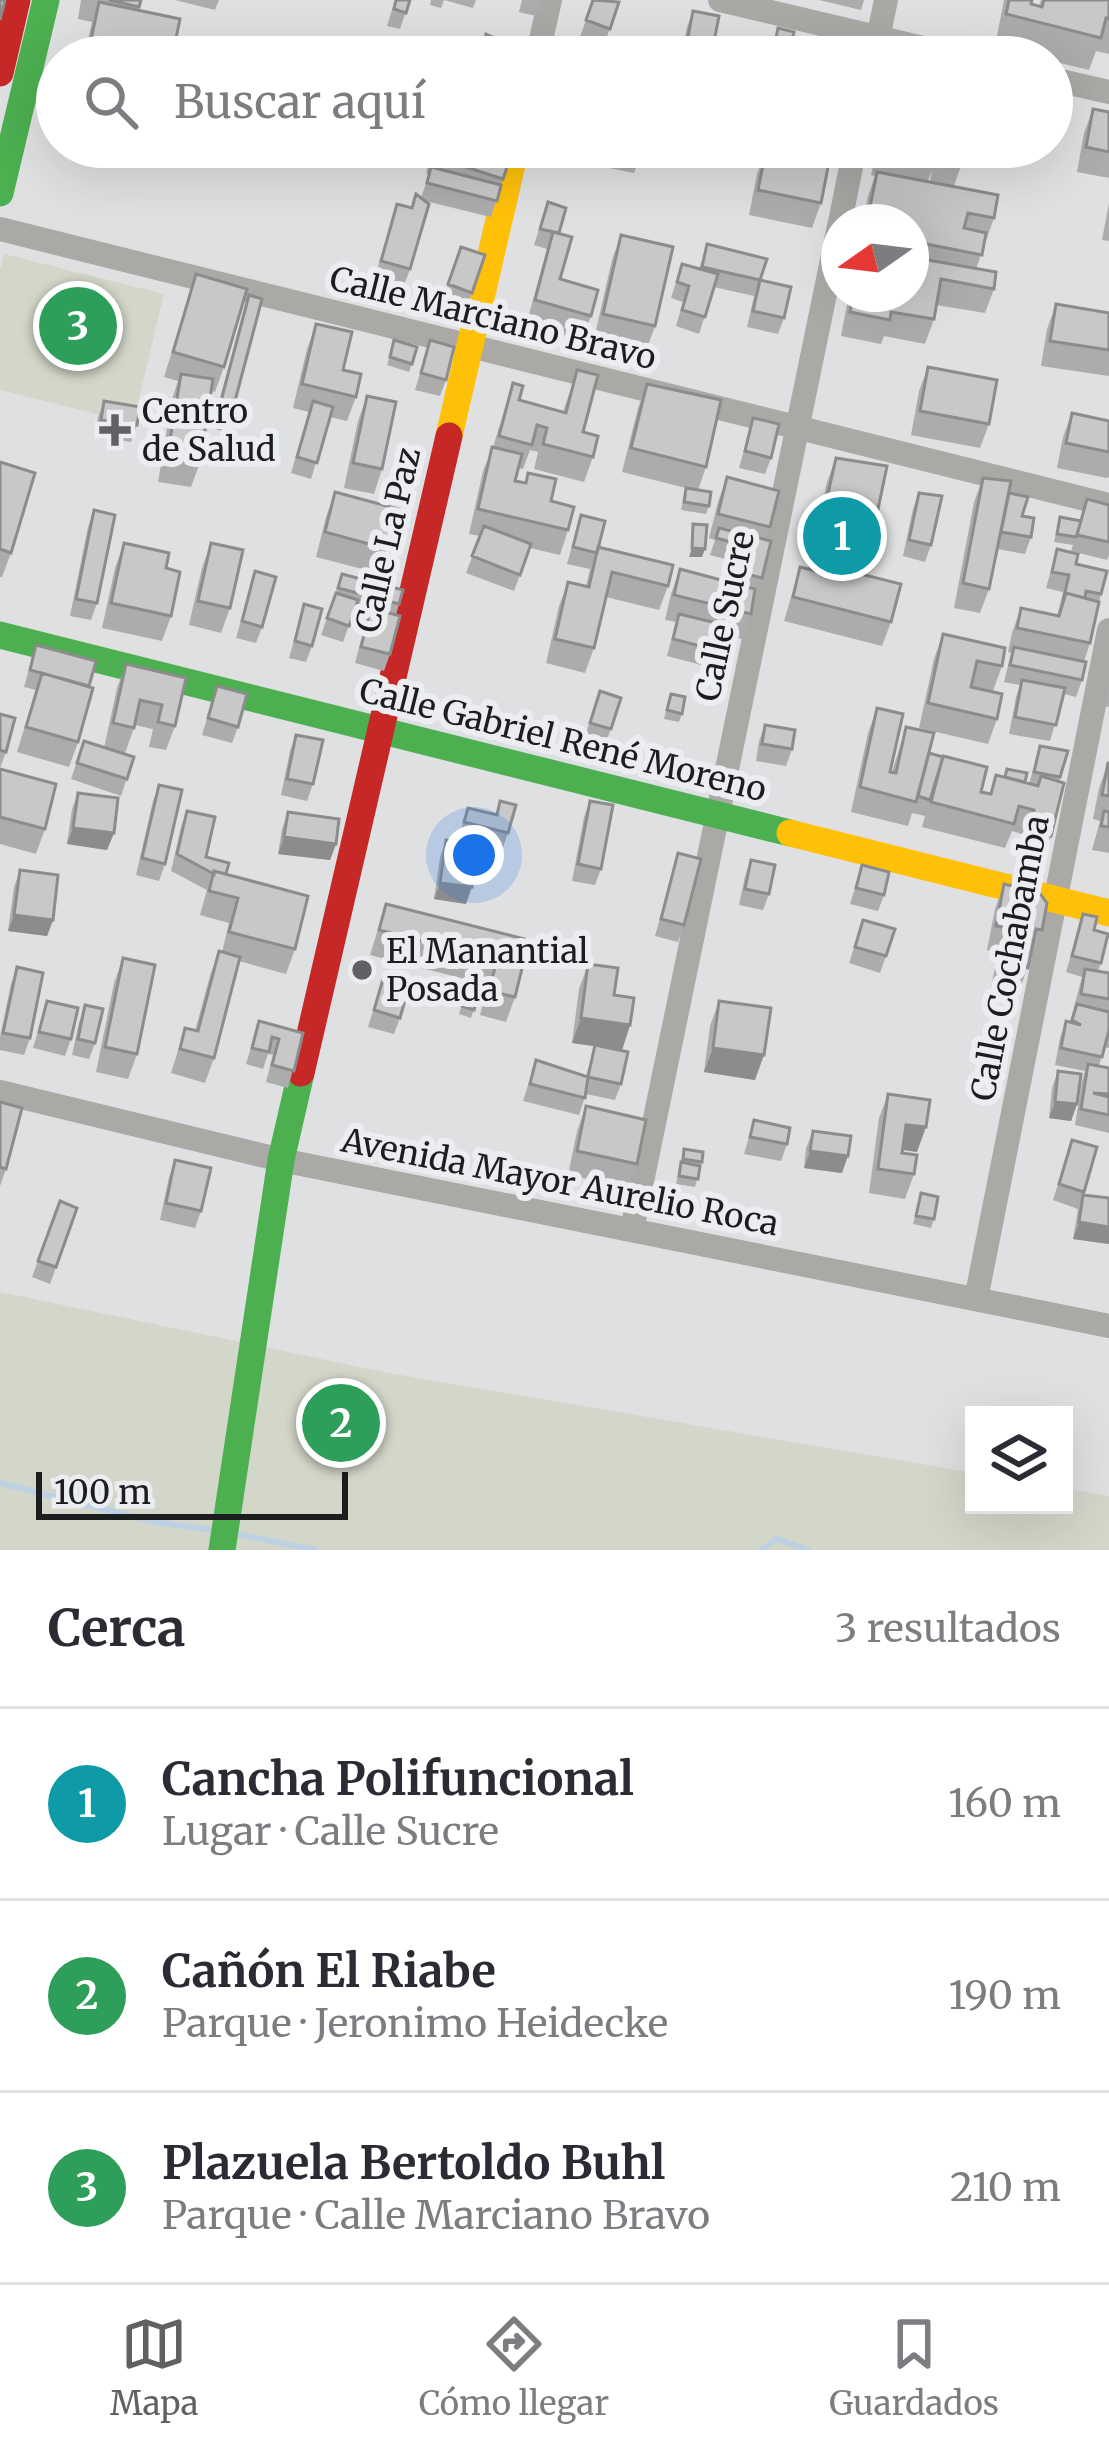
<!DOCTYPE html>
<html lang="es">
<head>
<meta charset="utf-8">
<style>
  body { margin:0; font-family:Merriweather,serif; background:#f7f7f7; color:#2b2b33 }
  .controls { position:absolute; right:36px; bottom:36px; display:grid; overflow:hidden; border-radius:0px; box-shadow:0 12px 48px #0002 }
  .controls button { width:108px; height:108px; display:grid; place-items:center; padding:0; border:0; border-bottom:3px solid #e1e1e2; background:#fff; color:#2b2b33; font:60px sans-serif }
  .compass { position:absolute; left:821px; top:204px; width:108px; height:108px; border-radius:50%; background:#fff; box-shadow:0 12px 48px #0002; rotate:256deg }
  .scale { position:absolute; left:36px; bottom:30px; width:312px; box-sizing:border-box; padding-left:12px; border:6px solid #1c1d1e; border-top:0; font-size:33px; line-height:42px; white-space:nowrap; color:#1c1d1e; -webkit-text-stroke:9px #ebedf1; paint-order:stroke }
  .you { position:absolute; left:474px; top:855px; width:42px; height:42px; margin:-30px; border:9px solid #fff; border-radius:50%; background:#1a73e8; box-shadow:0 0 0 18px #1a73e833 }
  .badge { display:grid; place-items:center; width:78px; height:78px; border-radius:50%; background:#606163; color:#fff; font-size:39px; font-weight:700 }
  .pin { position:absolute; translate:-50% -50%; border:6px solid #fff; box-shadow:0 3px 12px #0006 }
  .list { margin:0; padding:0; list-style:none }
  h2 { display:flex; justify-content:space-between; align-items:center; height:156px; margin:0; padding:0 48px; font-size:51px }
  h2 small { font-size:39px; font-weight:400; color:#7c7c81 }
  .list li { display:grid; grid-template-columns:78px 1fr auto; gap:36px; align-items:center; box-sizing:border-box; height:192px; padding:0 48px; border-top:3px solid #e1e1e2 }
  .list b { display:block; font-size:45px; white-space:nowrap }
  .list p { margin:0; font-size:39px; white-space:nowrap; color:#7c7c81 }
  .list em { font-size:39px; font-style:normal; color:#7c7c81 }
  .icon { flex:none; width:66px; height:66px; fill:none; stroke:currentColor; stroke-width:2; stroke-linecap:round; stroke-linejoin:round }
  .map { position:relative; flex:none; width:1109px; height:1550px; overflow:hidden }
  .search { position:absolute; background:#fff; box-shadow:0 12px 48px #0002; left:36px; right:36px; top:36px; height:132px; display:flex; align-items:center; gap:30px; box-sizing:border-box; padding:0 42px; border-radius:66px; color:#7c7c81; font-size:45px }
  .sheet { height:732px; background:#fff }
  nav { display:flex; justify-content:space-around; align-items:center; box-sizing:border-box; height:168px; border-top:3px solid #e1e1e2; background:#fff; font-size:33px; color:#7c7c81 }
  nav a { display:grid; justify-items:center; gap:6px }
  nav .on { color:#606163 }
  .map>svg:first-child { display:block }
  .green { fill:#d3d7c9 }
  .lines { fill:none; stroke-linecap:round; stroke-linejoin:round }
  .stream { stroke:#bed1e2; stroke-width:6 }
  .street { stroke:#aaa9a6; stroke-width:24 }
  .fast { stroke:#4caf50; stroke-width:27 }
  .slow { stroke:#ffc107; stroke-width:27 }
  .jam { stroke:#c62828; stroke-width:27 }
  .wall { fill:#acacad }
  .shaded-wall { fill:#8c8c8d }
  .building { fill:#c8c8c9; stroke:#8c8c8d; stroke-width:3 }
  .poi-dot { fill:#606163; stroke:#ebedf1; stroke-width:4.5 }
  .labels { text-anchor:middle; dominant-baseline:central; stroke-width:12; stroke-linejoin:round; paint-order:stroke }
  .street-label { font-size:33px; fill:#1c1d1e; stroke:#ebedf1 }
  .poi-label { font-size:33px; fill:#1c1d1e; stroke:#ebedf1; text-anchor:start }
</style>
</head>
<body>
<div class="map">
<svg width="1109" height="1550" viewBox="0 0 1109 1550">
  <rect width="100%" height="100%" fill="#dfe0e2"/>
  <path class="green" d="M4 254 164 294 133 423 0 390V270Z
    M0 1292 389 1373 974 1473V1505H1064V1488L1109 1496V1550H0Z"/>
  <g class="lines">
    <path class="stream" d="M0 1483 155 1522 212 1530
      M237 1534 315 1550
      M761 1550 777 1539 808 1550"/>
    <path class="street" d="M720 0 961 57
      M537 57 550 0
      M874 57 886 0
      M1052 79 1109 92
      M840 222 855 147
      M0 229 1109 505
      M0 1092 281 1160 1109 1326
      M632 1230 839 226
      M976 1299 1109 630"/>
    <path class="fast" d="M0 193 46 0
      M0 635 790 833
      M222 1550 281 1160 301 1073"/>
    <path class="slow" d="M449 436 516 147
      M790 833 1109 913"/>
    <path class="jam" d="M0 73 17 0
      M301 1073 449 436"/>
  </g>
  <path class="wall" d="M81 0H141L138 10 172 57H84L92 22 78 19Z
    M175 0H219L215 10Z
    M395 0H410L400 29 387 26Z
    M431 0H476L473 8 444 0 441 8 430 5Z
    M522 0H542L536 16 519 12Z
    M593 0 619 2 604 45 580 37Z
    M819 0H864L861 10Z
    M1004 0H1032L1031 4 1039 6 1041 0H1109V54L1096 51 1089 70 1052 61V57H1038L995 46Z
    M693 11 713 47 710 57H681L687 27Z
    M462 39 499 57H456Z
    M1093 109 1109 112V178L1077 172 1084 133Z
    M434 147 508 164 491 217 425 201 410 269 401 294 372 286 397 204 411 208 416 194 421 198 429 174 426 173Z
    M597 147H652L648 158 640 156 634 173 594 165Z
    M767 147H832L821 203 812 228 749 215 757 174Z
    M877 147H980L974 162 963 160 954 186 930 181 932 170 928 181 994 218 976 269 994 289 985 313 936 305 934 319 925 344 884 336 881 344 841 336 849 294H911V222H863L868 196 875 176 871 175Z
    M994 147H1023L1020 153Z
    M548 202 559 233 560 279 591 316 582 340 526 325 547 249 534 245Z
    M1109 203V241L1102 240Z
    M621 235 655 326 646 351 594 339 612 260Z
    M707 244 760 280 784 318 778 334 747 327 754 296 714 287 699 334 676 326 683 302 671 298 682 264 699 269Z
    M461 247 485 255 466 309 442 301Z
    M196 274 224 367 215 392 212 391 200 463 191 487 158 482 172 399 178 381 164 377Z
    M249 295 231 416 225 432 212 428Z
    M1056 304 1109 313V376L1041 366 1047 329Z
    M316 324 356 397 347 421 330 417 311 479 291 473 309 412 293 408 307 349Z
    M394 340 417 347 409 372 387 365Z
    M430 340 446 380 440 396 415 390Z
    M928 367 989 424 980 448 911 435 919 391Z
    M577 370 583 432 593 457 584 482 534 469 538 452 530 450 523 469 518 468 515 481 525 483 528 473 551 501 568 530 560 555 530 548 514 591 466 573 480 536 469 534 483 471 493 447 513 383 519 400 563 412Z
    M647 384 706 467 698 490 709 506 706 514 681 510 686 488 622 472 638 408Z
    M367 396 382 469 374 494 344 488 358 421Z
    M104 401 137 425 131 442 95 436 98 417Z
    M1072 413 1109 421V477L1107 478 1057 468 1063 437Z
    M753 418 771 458 765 474 739 468Z
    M836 458 866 567 863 575 891 622 882 646 784 621 800 567 808 569 827 482Z
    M0 462 11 553 2 577H0Z
    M727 477 770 527 766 540 762 578 756 595 754 594 751 614 742 639 727 635 717 669 667 656 676 622 665 620 671 594 680 569 729 582V560L710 555 715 540 709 538 718 502Z
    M983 478 1009 493 1022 516 1031 537 1025 554 997 549 989 589 980 613 954 608 974 502Z
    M335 492 387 549 378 573 316 557 326 517Z
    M919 493 931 545 925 562 903 556 913 509Z
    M1087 499 1109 505V555L1107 560 1071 551 1073 545 1054 542 1060 517 1080 520Z
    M94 510 97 603 91 620 70 616 88 527Z
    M581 515 599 547 668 586 659 610 606 597 594 648 585 673 546 663 559 606 568 582 586 586 590 569 567 564Z
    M124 543 166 568 171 616 162 641 102 628 115 568Z
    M211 543 230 608 221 633 189 625 202 568Z
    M1057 549 1076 564 1101 594 1090 643 1084 661 1082 680 1076 697 1064 694 1050 741 1009 734 1016 697 1020 685 1004 682 1011 653 1008 652 1012 633 1021 608 1057 616 1063 592 1046 588Z
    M255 571 262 627 256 643 236 638Z
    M342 574 399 604 396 615 390 654 384 671 355 663 368 614 354 611 343 642 321 635Z
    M304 604 312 646 306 662 289 658Z
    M943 634 1002 666 993 691 997 719 988 744 919 728 934 659Z
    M36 645 89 686 78 742 69 767 17 752 36 690 24 687Z
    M126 664 186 678 175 726 166 750 149 747 153 729 135 725 125 753 107 749 134 757 121 796 71 779 84 741 104 748 117 688Z
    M1109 684V707L1104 706Z
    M217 686 238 727 232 743 202 735Z
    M600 691 621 698 605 746 584 739Z
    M671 694 682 714 679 722 664 719Z
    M877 708 890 772H892L906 727 929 753 981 792 990 794 996 775 1004 777 1007 769 1025 782 1029 784 1040 746 1068 751 1059 781 1051 836 1042 860 1020 854 1025 835 1012 831 1005 848 922 827 925 816 912 813 908 826 851 812 868 733Z
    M0 714 6 752 0 768Z
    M765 725 792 749 786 766 756 761 759 741Z
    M296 735 313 784 307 801 281 795 290 751Z
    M1108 763H1109V853L1092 850 1100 821 1093 819 1099 788Z
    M0 769 45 829 36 854 0 844Z
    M159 785 165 864 159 881 136 875 153 801Z
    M78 793 114 833 107 850 67 844 72 809Z
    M500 801 508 833 502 850 458 838 468 808 495 815Z
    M590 801 601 869 595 885 572 881 584 817Z
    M187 811 206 857 226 874 295 949 286 974 239 961 214 1058 205 1083 171 1073 185 1028 195 1031 210 976 219 951 222 952 229 923 200 915 207 890 171 871 181 827Z
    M288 812 336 844 330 860 278 854 282 829Z
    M446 840 466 904 434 899 440 857Z
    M678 853 684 925 678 942 655 936Z
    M751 860 769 894 763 910 739 905 745 876Z
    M862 865 884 895 878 911 850 904Z
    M20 870 53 920 47 936 8 931 14 887Z
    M1004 884 1042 930 1033 955H1031L1019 993 991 987 998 953 987 950 995 909Z
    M386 904 529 940 515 997 506 1022 480 1015 488 985 482 983 471 1018 459 1014 469 980 370 955Z
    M1083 914 1094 930 1101 963 1098 971 1109 973V1048L1104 1047 1099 1066 1109 1068V1133L1075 1125 1082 1081 1085 1071 1055 1065 1060 1038 1066 1021 1070 1022 1082 977 1066 972Z
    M863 920 886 956 880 973 849 963Z
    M123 958 137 1054 128 1079 96 1072 114 983Z
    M588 964 614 995 630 1025 622 1050 621 1084 615 1100 586 1094 579 1115 523 1101 536 1060 586 1076 595 1046 572 1043 579 989Z
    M17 967 30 1038 24 1055 0 1050V1037L11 984Z
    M383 979 400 1018 394 1034 368 1027Z
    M47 1001 71 1039 65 1056 33 1048Z
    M719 1001 755 1080 704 1072 710 1026Z
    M85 1005 95 1043 89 1059 72 1055 79 1022Z
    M259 1021 303 1033 288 1088 266 1082 273 1055 268 1054 263 1069 246 1064Z
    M1058 1071 1077 1104 1071 1121 1049 1118 1052 1088Z
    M888 1094 917 1152 903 1150 902 1153 914 1174 905 1199 869 1193 879 1118Z
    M0 1102 6 1169 0 1186Z
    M586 1106 637 1164 628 1188 568 1175 577 1131Z
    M754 1120 787 1144 781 1161 744 1154Z
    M813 1131 842 1173 804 1168 806 1148Z
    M1072 1140 1097 1147 1084 1195 1109 1198V1244L1073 1239 1078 1209 1053 1200Z
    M684 1149 702 1162 695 1187 676 1184Z
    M175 1160 201 1211 195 1228 160 1220 169 1177Z
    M921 1193 934 1219 931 1228 913 1224Z
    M60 1201 77 1208 50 1284 32 1277Z"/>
  <path class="shaded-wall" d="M692 548 705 549 702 557H689Z
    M73 828 114 833 107 850 67 844Z
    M284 837 336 844 330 860 278 854Z
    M440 883 472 887 466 904 434 899Z
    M14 915 53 920 47 936 8 931Z
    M581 1018 630 1025 622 1050 572 1043Z
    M713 1048 764 1055 755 1080 704 1072Z
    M1055 1102 1077 1104 1071 1121 1049 1118Z
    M906 1125 926 1127 917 1152 897 1149Z
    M810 1151 848 1156 842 1173 804 1168Z
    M1079 1222 1109 1227V1244L1073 1239Z"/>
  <path class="building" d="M0 0H5L0 20Z
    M109 0H141L139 7Z
    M396 0H410L406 13 394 9Z
    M593 0 619 2 610 29 586 20Z
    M1009 0H1032L1031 4 1042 7 1044 0H1109V19L1106 18 1101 38 1006 14Z
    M99 2 180 19 172 57H148L90 45Z
    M693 11 719 16 713 47 702 45 700 57H684Z
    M778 28 794 32 788 57H772Z
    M486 34 504 42 499 57H480L459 50 462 39 483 46Z
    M841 39 853 41 850 57H837Z
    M272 44 288 48 286 57H269Z
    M1093 109 1109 112V152L1086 147Z
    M435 147H455L508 164 503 179 432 156Z
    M600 147H641L640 156 600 149Z
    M779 147H832L821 203 758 190 766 150 809 158 810 153Z
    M881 147H938L935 163 880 151Z
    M941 147H966L963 162 939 157Z
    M431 167 501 185 497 201 427 183Z
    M877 172 998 195 994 218 968 213 964 228 986 233 982 255 911 241V222H867Z
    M416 194 429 204 410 269 381 261 397 204 412 208Z
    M548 202 566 208 559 233 540 229Z
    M553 232 572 237 560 279 598 290 591 316 535 300Z
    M621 235 673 247 655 326 603 314Z
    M707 244 767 259 760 280 791 287 784 318 753 311 760 280 702 267Z
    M461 247 485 255 472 293 448 284Z
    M911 257 996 272 994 289 941 279 934 319 891 312 890 320 850 312 853 294H911Z
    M682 264 718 274 705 317 682 310 689 286 677 282Z
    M196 274 247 289 224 367 173 352Z
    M249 295 262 299 231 416 218 412Z
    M1056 304 1109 313V350L1050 341Z
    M316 324 352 332 343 370 361 374 356 397 302 384Z
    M394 340 417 347 412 364 390 357Z
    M430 340 454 347 446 380 421 373Z
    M928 367 997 380 989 424 920 411Z
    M577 370 598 375 583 432 598 436 593 457 543 444 547 428 537 425 532 445 499 436 513 383 523 386 519 400 566 413Z
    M181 374 213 379 200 463 167 458Z
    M647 384 721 400 706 467 631 448Z
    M367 396 396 402 382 469 353 463Z
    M104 401 140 407 137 425 101 420Z
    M313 401 333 407 317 463 297 457Z
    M1072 413 1109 421V452L1066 443Z
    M753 418 779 424 771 458 745 451Z
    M492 447 522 454 515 481 526 483 528 473 556 479 551 501 574 507 568 530 478 509Z
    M836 458 887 466 866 567 814 556Z
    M0 462 35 473 11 553 0 549Z
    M727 477 779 491 770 527 718 514Z
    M983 478 1011 481 989 589 963 583Z
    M686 488 711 492 709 506 684 502Z
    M335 492 398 509 387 549 325 532Z
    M919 493 942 496 931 545 909 540Z
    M1009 493 1028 497 1022 516 1034 518 1031 537 1001 532Z
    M1087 499 1109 505V542L1077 535Z
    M94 510 115 515 97 603 76 599Z
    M581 515 605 521 597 553 573 547Z
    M1060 517 1081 521 1076 537 1057 534Z
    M693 524 707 525 705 549 692 548Z
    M484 526 531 544 520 575 472 556Z
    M719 528 771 541 762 578 735 571V543L716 538Z
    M124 543 169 553 166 568 180 572 171 616 111 603Z
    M211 543 243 550 230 608 198 601Z
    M598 547 673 565 668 586 612 572 594 648 555 639 568 582 589 587Z
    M1057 549 1078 554 1076 564 1107 571 1101 594 1086 591 1085 598 1066 593 1063 601 1069 575 1052 572Z
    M800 567 847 579 849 571 901 584 891 622 793 597Z
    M680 569 755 589 751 614 674 595Z
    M255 571 276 577 262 627 242 621Z
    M342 574 403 590 399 604 338 588Z
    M336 593 358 600 349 626 327 618Z
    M1066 593 1099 602 1090 643 1017 628 1021 608 1059 616Z
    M304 604 322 609 312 646 295 641Z
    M371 608 400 616 390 654 361 647Z
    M679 614 729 626 723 652 673 639Z
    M943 634 1005 648 1002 666 977 661 971 687 1002 694 997 719 928 703Z
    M36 645 96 661 89 686 30 670Z
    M1014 647 1086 662 1082 680 1010 665Z
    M126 664 186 678 175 726 158 722 162 705 140 700 134 728 113 723Z
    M42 673 93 688 78 742 26 727Z
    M1022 680 1065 688 1056 725 1015 717Z
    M217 686 247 694 238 727 208 718Z
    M600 691 621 698 611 729 590 723Z
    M671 694 685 697 682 714 667 710Z
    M877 708 903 714 890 772 896 773 906 727 934 733 916 802 860 787Z
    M0 714 15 718 6 752 0 750Z
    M765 725 795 730 792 749 762 744Z
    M296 735 323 740 313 784 287 779Z
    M84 741 134 757 127 779 77 763Z
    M1040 746 1068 751 1060 777 1034 772Z
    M929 753 943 757 930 800 918 796Z
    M943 756 987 767 981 792 991 794 996 775 1038 786 1041 776 1064 783 1051 836 1029 830 1034 810 1019 806 1014 824 931 802Z
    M1108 763H1109V796L1102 795Z
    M0 769 56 784 45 829 0 817Z
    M1007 769 1027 773 1025 782 1005 777Z
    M159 785 182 790 165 864 142 858Z
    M78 793 118 798 114 833 73 828Z
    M500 801 516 805 508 833 464 822 468 808 497 815Z
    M590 801 613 805 601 869 578 864Z
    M187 811 215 817 206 857 229 863 226 874 214 871V874L177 854Z
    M1104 811 1109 812V827L1101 826Z
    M288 812 339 819 336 844 284 837Z
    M446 840 478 844 472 887 440 883Z
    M678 853 701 859 684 925 661 919Z
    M751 860 775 865 769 894 745 889Z
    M862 865 889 872 884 895 856 888Z
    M20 870 58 875 53 920 14 915Z
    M214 871 308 896 295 949 229 932 238 898 209 891Z
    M1004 884 1039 892 1047 903 1042 930 1036 929 1028 968 1000 962 1007 928 996 926Z
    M386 904 529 940 515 997 489 991 497 960 379 930Z
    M1083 914 1097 917 1094 930 1108 934 1101 963 1072 956Z
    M863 920 895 929 886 956 855 947Z
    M219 951 240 957 214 1058 180 1049 185 1028 198 1031Z
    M123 958 155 965 137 1054 105 1047Z
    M588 964 618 968 614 995 634 998 630 1025 581 1018Z
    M17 967 43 973 30 1038 3 1033Z
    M1085 969 1109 973V999L1081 994Z
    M383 979 409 986 400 1018 374 1010Z
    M469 979 482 983 474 1010 462 1006Z
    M47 1001 78 1008 71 1039 39 1032Z
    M719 1001 771 1008 764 1055 713 1048Z
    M1077 1004 1109 1012V1030L1102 1057 1061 1048 1066 1021 1081 1025 1072 1020Z
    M85 1005 103 1009 95 1043 78 1039Z
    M259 1021 303 1033 294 1071 272 1065 279 1039 272 1037 269 1052 252 1048Z
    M595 1045 628 1052 621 1084 588 1077Z
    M536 1060 588 1077 585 1098 530 1084Z
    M1088 1064 1109 1068V1094L1093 1093 1109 1097V1115L1081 1109Z
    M1058 1071 1081 1074 1077 1104 1055 1102Z
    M888 1094 930 1100 926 1127 906 1125 902 1153 917 1155 914 1174 878 1169Z
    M0 1102 22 1108 6 1169 0 1167Z
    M586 1106 646 1120 637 1164 577 1151Z
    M754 1120 790 1128 787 1144 750 1137Z
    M813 1131 851 1136 848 1156 810 1151Z
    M1072 1140 1097 1147 1084 1192 1059 1184Z
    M684 1149 703 1152 702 1162 683 1159Z
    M175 1160 211 1168 201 1211 166 1203Z
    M681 1162 700 1166 698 1179 679 1176Z
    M921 1193 938 1197 934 1219 916 1216Z
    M1083 1195 1109 1198V1227L1079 1222Z
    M60 1201 77 1208 56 1267 38 1261Z"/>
  <g class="poi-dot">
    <path d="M109 412h12v12h12v12h-12v12h-12v-12h-12v-12h12z"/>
    <circle cx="362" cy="970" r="12"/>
  </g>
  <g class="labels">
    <g class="street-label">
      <text transform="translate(493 318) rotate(14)">Calle Marciano Bravo</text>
      <text transform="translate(388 540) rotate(-77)">Calle La Paz</text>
      <text transform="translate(725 616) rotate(-78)">Calle Sucre</text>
      <text transform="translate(563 740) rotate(14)">Calle Gabriel René Moreno</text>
      <text transform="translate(1010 958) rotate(-79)">Calle Cochabamba</text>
      <text transform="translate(560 1182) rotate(11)">Avenida Mayor Aurelio Roca</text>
    </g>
    <g class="poi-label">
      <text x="142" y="411">Centro<tspan x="142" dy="38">de Salud</tspan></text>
      <text x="386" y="951">El Manantial<tspan x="386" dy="38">Posada</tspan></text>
    </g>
  </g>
</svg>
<div class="controls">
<button><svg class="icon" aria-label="layers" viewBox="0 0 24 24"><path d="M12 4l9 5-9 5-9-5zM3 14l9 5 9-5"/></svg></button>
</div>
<svg class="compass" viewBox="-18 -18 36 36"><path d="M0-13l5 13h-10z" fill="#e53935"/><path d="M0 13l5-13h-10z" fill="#7c7c81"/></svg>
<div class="scale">100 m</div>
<div class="you"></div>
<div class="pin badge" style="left:842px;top:536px;background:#0f9aa8">1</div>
<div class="pin badge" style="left:341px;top:1423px;background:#2e9e5b">2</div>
<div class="pin badge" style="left:78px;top:326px;background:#2e9e5b">3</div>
<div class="search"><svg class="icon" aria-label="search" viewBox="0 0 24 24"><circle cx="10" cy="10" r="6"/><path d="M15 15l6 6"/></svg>Buscar aquí</div>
</div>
<section class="sheet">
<h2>Cerca<small>3 resultados</small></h2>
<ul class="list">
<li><span class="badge" style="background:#0f9aa8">1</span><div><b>Cancha Polifuncional</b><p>Lugar · Calle Sucre</p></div><em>160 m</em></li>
<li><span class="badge" style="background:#2e9e5b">2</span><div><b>Cañón El Riabe</b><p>Parque · Jeronimo Heidecke</p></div><em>190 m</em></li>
<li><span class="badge" style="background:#2e9e5b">3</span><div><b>Plazuela Bertoldo Buhl</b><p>Parque · Calle Marciano Bravo</p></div><em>210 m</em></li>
</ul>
</section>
<nav>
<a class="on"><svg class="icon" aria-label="map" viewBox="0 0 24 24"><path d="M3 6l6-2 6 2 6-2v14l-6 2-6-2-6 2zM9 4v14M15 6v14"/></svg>Mapa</a>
<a><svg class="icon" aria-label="directions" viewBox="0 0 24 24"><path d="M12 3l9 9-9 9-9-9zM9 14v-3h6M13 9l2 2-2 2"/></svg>Cómo llegar</a>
<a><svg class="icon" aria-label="saved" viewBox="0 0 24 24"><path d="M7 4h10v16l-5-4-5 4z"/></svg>Guardados</a>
</nav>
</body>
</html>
